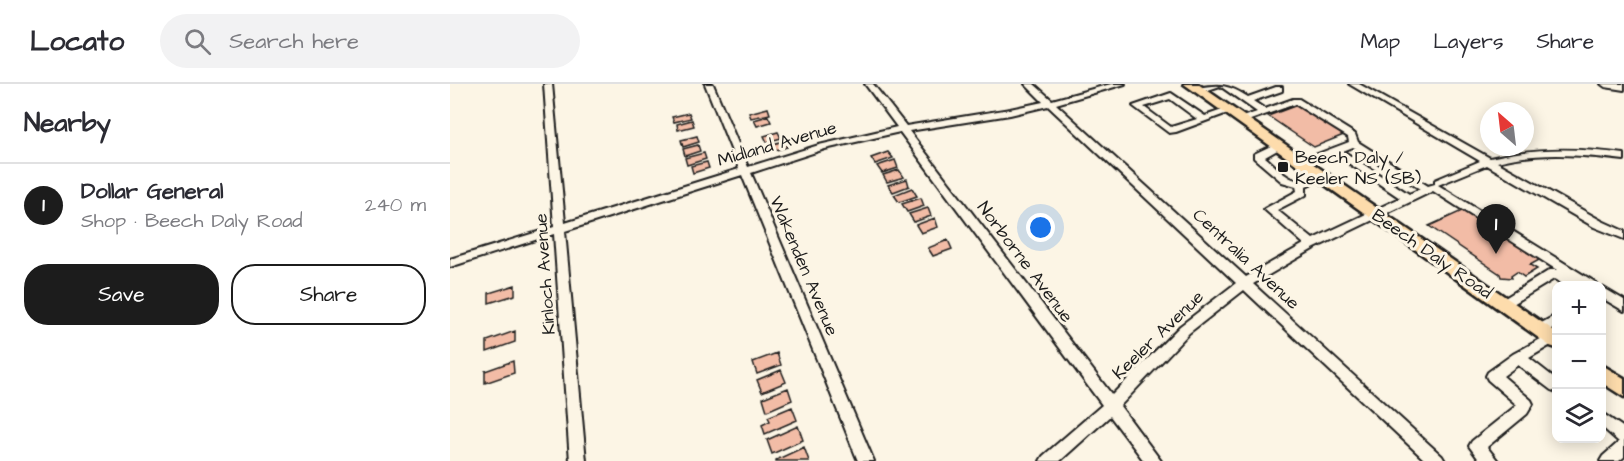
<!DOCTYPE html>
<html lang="en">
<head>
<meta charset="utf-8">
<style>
  body { margin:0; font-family:"Architects Daughter",sans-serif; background:#f2f2f3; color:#2b2b33 }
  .controls { position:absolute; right:18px; bottom:18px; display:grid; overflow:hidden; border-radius:12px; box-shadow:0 3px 15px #0003 }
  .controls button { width:54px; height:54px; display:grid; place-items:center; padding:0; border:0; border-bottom:2px solid #e1e1e2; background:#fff; color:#2b2b33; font:30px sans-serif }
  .compass { position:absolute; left:1030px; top:18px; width:54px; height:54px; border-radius:50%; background:#fff; box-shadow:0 3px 15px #0003; rotate:332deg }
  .you { position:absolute; left:591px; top:144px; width:21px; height:21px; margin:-15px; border:4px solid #fff; border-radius:50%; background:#1a73e8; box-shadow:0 0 0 9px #1a73e833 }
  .badge { display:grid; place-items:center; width:39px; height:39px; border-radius:50%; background:#1c1c1c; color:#fff; font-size:20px; font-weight:700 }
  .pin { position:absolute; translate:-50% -50px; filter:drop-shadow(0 2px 3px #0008) }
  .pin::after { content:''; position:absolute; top:32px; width:21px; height:18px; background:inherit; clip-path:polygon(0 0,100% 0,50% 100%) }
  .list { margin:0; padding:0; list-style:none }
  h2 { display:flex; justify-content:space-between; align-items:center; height:78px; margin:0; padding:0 24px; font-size:26px }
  h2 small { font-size:20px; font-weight:400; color:#7c7c81 }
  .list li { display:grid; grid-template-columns:39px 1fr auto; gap:18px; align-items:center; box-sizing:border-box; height:84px; padding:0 24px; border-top:2px solid #e1e1e2 }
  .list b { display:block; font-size:22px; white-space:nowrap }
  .list p { margin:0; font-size:20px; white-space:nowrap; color:#7c7c81 }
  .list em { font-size:20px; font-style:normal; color:#7c7c81 }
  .actions { display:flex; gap:12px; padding:18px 24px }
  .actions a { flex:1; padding:14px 0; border:2px solid #1c1c1c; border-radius:24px; text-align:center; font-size:21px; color:#1c1c1c }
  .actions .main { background:#1c1c1c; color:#fff }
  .icon { flex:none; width:33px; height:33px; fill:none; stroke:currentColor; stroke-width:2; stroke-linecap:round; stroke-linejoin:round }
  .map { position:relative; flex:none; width:1174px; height:377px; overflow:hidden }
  header { display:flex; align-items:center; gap:36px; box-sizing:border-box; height:84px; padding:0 30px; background:#fff; border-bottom:2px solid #e1e1e2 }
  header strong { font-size:28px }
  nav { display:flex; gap:33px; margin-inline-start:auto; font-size:21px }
  .search { width:420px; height:54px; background:#f2f2f3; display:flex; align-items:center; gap:15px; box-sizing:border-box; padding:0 21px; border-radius:33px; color:#7c7c81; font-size:22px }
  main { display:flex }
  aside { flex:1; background:#fff }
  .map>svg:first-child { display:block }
  .building { fill:#f2bca6; stroke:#1c1c1c; stroke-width:1.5 }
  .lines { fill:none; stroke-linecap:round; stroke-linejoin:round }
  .minor-casing { stroke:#1c1c1c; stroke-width:4 }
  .major-casing { stroke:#1c1c1c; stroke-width:5 }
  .minor { fill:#fcf5e5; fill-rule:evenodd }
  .major { fill:#fddcac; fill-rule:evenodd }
  .poi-dot { fill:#1c1c1c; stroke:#fcf5e5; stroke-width:2 }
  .labels { text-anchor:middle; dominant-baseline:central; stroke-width:6; stroke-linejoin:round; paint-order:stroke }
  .street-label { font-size:18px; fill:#1c1c1c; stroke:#fcf5e5 }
  .poi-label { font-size:18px; fill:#1c1c1c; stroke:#fcf5e5; text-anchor:start }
</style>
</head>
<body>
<header>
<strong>Locato</strong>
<div class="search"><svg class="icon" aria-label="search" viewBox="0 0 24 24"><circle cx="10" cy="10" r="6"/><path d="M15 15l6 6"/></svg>Search here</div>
<nav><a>Map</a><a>Layers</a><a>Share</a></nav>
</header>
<main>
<aside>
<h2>Nearby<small></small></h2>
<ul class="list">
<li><span class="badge">1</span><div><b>Dollar General</b><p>Shop · Beech Daly Road</p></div><em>240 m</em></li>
</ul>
<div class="actions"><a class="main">Save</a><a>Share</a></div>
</aside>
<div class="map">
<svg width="1174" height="377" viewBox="0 0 1174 377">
  <rect width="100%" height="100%" fill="#fcf5e5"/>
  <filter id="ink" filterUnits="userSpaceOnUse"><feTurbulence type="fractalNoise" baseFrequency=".0167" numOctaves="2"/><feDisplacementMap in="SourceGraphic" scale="12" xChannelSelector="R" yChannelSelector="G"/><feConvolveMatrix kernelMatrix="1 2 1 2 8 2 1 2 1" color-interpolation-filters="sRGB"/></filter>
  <g filter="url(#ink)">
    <path class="building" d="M850 20 896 50 864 63 818 32Z
      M318 24 320 30 301 34 299 29Z
      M239 29 241 34 224 38 222 33Z
      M318 32 321 38 307 42 304 36Z
      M242 36 244 42 228 46 227 40Z
      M328 48 331 54 317 58 314 52Z
      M247 52 249 58 233 63 231 56Z
      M334 57 337 63 322 67 319 61Z
      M248 61 250 67 235 72 233 65Z
      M438 68 443 74 425 80 421 74Z
      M254 69 256 75 237 81 235 74Z
      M445 76 448 84 432 89 427 82Z
      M257 78 259 84 243 89 241 82Z
      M449 86 454 93 437 98 433 91Z
      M457 95 459 102 443 108 438 101Z
      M462 104 467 112 449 118 444 111Z
      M471 114 474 122 457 128 452 120Z
      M478 124 481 132 464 138 459 130Z
      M1014 126 1091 175 1080 181 1087 185 1074 193 1067 188 1061 192 1062 194 1051 193 1050 190 979 142Z
      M485 134 488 143 471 149 466 141Z
      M498 156 502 165 483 172 478 164Z
      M65 201V211L39 219V209Z
      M65 247V258L37 268V257Z
      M327 269 331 281 307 290 303 278Z
      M63 277 64 289 35 299V287Z
      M331 286 336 298 312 308 307 296Z
      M338 304 342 316 317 327 313 314Z
      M342 323 347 336 315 350 312 341 320 337 318 333Z
      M348 342 353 356 322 370 317 356Z
      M354 363 359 377H326V376Z"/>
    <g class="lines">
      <defs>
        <path id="minor" d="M94 0H102L115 139 289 85 255 0H263L298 83 369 61 447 43 415 0H423L456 42 560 25 593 18 575 0H584L602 16 661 0H675L606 20 796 193 854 160 814 125 847 107 846 102 832 98 804 74V70L825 60H831V64L815 73C824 80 838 98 851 96 860 95 866 89 875 90L876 92 875 94 856 102V111L827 126 863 155 950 114 885 70 857 81H849V77L899 58 898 53 845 20 792 39 789 38V34L807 28 770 2 749 9 746 8V4C769 0 778 0 798 13L826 3H832V7L803 17 815 25 843 15H849L905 50 908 58 978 102 985 100V96L1030 77 899 0H909L1040 74C1085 63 1129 64 1174 70V76C1132 71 1089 67 1047 78L1152 137 1174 147V155L1144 143 1037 81 988 101 1145 198 1147 201H1132L1129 199 1130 201H1115L1104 195 1058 223H1050L1048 220 1050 217 1100 186H1107L983 107 863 165 803 200 992 372 995 377H976L794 206 739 249 670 322 711 377H694L660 332 610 377H590L593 372 652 321 450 48 441 50 375 65 301 89 424 377H408L292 91 115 147 136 377H120L104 150 0 183V175L104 143ZM598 22 786 199 730 242 662 311 459 47 560 31ZM903 63 970 105 959 110 893 67Z
          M1151 0H1174V6L1155 3Z
          M721 9 755 32 778 24 783 27 726 48 719 49 683 22ZM720 15 747 35 721 43 694 23Z
          M1152 203 1174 216V227L1152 214Z
          M1106 231V242L1096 250H1086L1084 246 1086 242Z
          M1102 249 1106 250V258L1079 274 1106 295V308L1101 306 1068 281 1053 292 1081 316 1083 320 1077 330 1037 363 1048 377H1030L1019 362 1022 357 1067 321 1038 296 1036 292 1038 288 1063 270Z
          M1152 329 1174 344V373L1169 377H1150L1153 372 1169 358 1152 343Z"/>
        <path id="major" d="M734 0H748L1106 248V264L1100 262Z
          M1152 281 1174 294V313L1152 299Z"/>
      </defs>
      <use href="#minor" class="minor-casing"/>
      <use href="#major" class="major-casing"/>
      <use href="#minor" class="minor"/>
      <use href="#major" class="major"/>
    </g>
  </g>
  <rect class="poi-dot" x="827" y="77" width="12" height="12" rx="3"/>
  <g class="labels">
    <g class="street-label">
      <text transform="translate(327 60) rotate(-16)">Midland Avenue</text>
      <text transform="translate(982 170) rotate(35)">Beech Daly Road</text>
      <text transform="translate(796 175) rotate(43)">Centralia Avenue</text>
      <text transform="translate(575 178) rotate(53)">Norborne Avenue</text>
      <text transform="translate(354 182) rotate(67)">Wakenden Avenue</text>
      <text transform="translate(95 190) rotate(-94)">Kinloch Avenue</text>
      <text transform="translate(708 251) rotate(-44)">Keeler Avenue</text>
    </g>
    <g class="poi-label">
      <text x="845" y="73">Beech Daly /<tspan x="845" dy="21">Keeler NS (SB)</tspan></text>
    </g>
  </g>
</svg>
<div class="controls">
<button>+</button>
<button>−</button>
<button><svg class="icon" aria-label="layers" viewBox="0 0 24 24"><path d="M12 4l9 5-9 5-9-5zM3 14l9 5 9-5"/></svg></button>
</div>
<svg class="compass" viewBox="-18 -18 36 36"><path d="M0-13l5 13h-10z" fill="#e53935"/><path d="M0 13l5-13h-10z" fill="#7c7c81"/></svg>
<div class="you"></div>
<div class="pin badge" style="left:1046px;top:170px">1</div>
</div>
</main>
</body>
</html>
